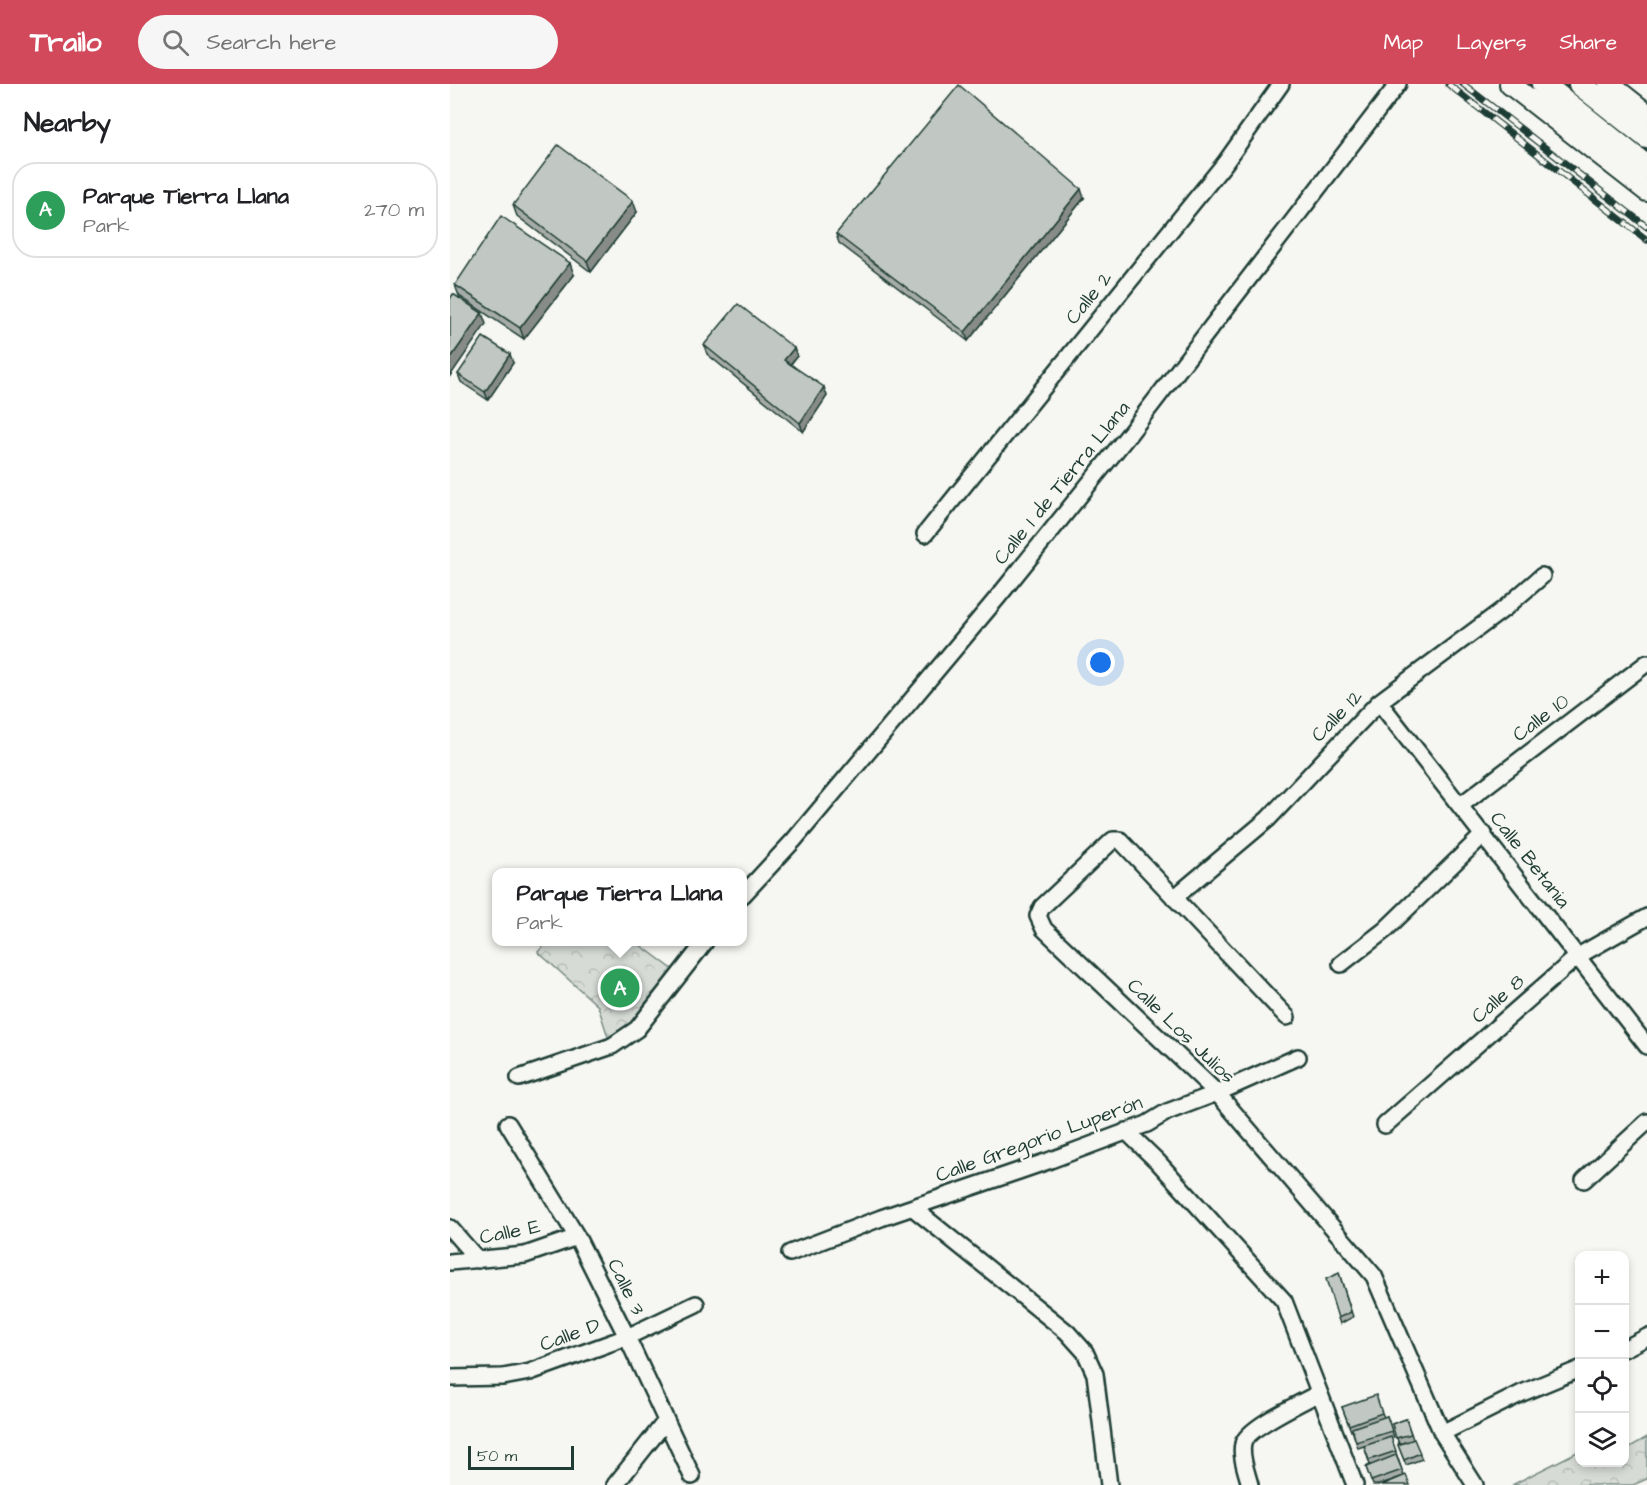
<!DOCTYPE html>
<html lang="en">
<head>
<meta charset="utf-8">
<style>
  body { margin:0; font-family:"Architects Daughter",sans-serif; background:#f6f6f6; color:#202124 }
  .controls { position:absolute; right:18px; bottom:18px; display:grid; overflow:hidden; border-radius:12px; box-shadow:0 3px 9px #0003 }
  .controls button { width:54px; height:54px; display:grid; place-items:center; padding:0; border:0; border-bottom:2px solid #e0e0e0; background:#fff; color:#202124; font:30px sans-serif }
  .scale { position:absolute; left:18px; bottom:15px; width:106px; box-sizing:border-box; padding-left:6px; border:3px solid #1f3d34; border-top:0; font-size:16px; line-height:21px; white-space:nowrap; color:#1f3d34; -webkit-text-stroke:4px #f6f6f2; paint-order:stroke }
  .you { position:absolute; left:651px; top:579px; width:21px; height:21px; margin:-15px; border:4px solid #fff; border-radius:50%; background:#1a73e8; box-shadow:0 0 0 9px #1a73e833 }
  .badge { display:grid; place-items:center; width:39px; height:39px; border-radius:50%; background:#d1495b; color:#fff; font-size:20px; font-weight:700 }
  .pin { position:absolute; translate:-50% -50%; border:3px solid #fff; box-shadow:0 2px 6px #0006 }
  .popup { position:absolute; left:42px; top:784px; width:255px; height:78px; box-sizing:border-box; display:grid; place-content:center; border-radius:12px; background:#fff; filter:drop-shadow(0 2px 4px #0005); font-size:20px; white-space:nowrap; color:#757577 }
  .popup b { font-size:22px; color:#202124 }
  .popup::after { content:''; position:absolute; left:50%; top:100%; margin-left:-12px; border:12px solid transparent; border-top-color:#fff }
  .list { margin:0; padding:0; list-style:none }
  h2 { display:flex; justify-content:space-between; align-items:center; height:78px; margin:0; padding:0 24px; font-size:26px }
  h2 small { font-size:20px; font-weight:400; color:#757577 }
  .list li { display:grid; grid-template-columns:39px 1fr auto; gap:18px; align-items:center; box-sizing:border-box; height:96px; margin:0 12px 12px; padding:0 12px; border:2px solid #e0e0e0; border-radius:24px }
  .list b { display:block; font-size:22px; white-space:nowrap }
  .list p { margin:0; font-size:20px; white-space:nowrap; color:#757577 }
  .list em { font-size:20px; font-style:normal; color:#757577 }
  .icon { flex:none; width:33px; height:33px; fill:none; stroke:currentColor; stroke-width:2; stroke-linecap:round; stroke-linejoin:round }
  .map { position:relative; flex:none; width:1197px; height:1401px; overflow:hidden }
  header { display:flex; align-items:center; gap:36px; box-sizing:border-box; height:84px; padding:0 30px; background:#d1495b; color:#fff }
  header strong { font-size:28px }
  nav { display:flex; gap:33px; margin-inline-start:auto; font-size:21px }
  .search { width:420px; height:54px; background:#f6f6f6; display:flex; align-items:center; gap:15px; box-sizing:border-box; padding:0 21px; border-radius:33px; color:#757577; font-size:22px }
  main { display:flex }
  aside { flex:1; background:#fff }
  .map>svg:first-child { display:block }
  .park { fill:url(#park-crowns); stroke:#7a8c85; stroke-width:1.5 }
  .lines { fill:none; stroke-linecap:round; stroke-linejoin:round }
  .minor-casing { stroke:#1f3d34; stroke-width:20 }
  .major-casing { stroke:#1f3d34; stroke-width:24 }
  .highway-casing { stroke:#1f3d34; stroke-width:27 }
  .minor { stroke:#f6f6f2; stroke-width:15 }
  .major { stroke:#f6f6f2; stroke-width:20 }
  .highway { stroke:#f6f6f2; stroke-width:22 }
  .rail-casing { stroke:#1f3d34; stroke-width:7 }
  .rail { stroke:#f6f6f2; stroke-width:4.5; stroke-dasharray:14; stroke-linecap:butt }
  .wall { fill:#a6aca8; stroke:#1f3d34; stroke-width:1.5 }
  .shaded-wall { fill:#878c88; stroke:#1f3d34; stroke-width:1.5 }
  .building { fill:#c1c8c3; stroke:#1f3d34; stroke-width:1.5 }
  .labels { text-anchor:middle; dominant-baseline:central; stroke-width:5; stroke-linejoin:round; paint-order:stroke }
  .street-label { font-size:20px; fill:#1f3d34; stroke:#f6f6f2 }
</style>
</head>
<body>
<header>
<strong>Trailo</strong>
<div class="search"><svg class="icon" aria-label="search" viewBox="0 0 24 24"><circle cx="10" cy="10" r="6"/><path d="M15 15l6 6"/></svg>Search here</div>
<nav><a>Map</a><a>Layers</a><a>Share</a></nav>
</header>
<main>
<aside>
<h2>Nearby<small></small></h2>
<ul class="list">
<li><span class="badge" style="background:#2e9e5b">A</span><div><b>Parque Tierra Llana</b><p>Park</p></div><em>270 m</em></li>
</ul>
</aside>
<div class="map">
<svg width="1197" height="1401" viewBox="0 0 1197 1401">
  <defs>
    <pattern id="park-crowns" width="20" height="18" patternUnits="userSpaceOnUse" patternTransform="scale(1.5)"><rect width="20" height="18" fill="#d6dbd6"/><path d="M2 6a3 3 0 1 1 6 0M12 15a3 3 0 1 1 6 0" fill="none" stroke="#b7bdb8"/></pattern>
  </defs>
  <rect width="100%" height="100%" fill="#f6f6f2"/>
  <filter id="ink" filterUnits="userSpaceOnUse"><feTurbulence type="fractalNoise" baseFrequency=".0167" numOctaves="2"/><feDisplacementMap in="SourceGraphic" scale="12" xChannelSelector="R" yChannelSelector="G"/><feConvolveMatrix kernelMatrix="1 2 1 2 8 2 1 2 1" color-interpolation-filters="sRGB"/></filter>
  <g filter="url(#ink)">
    <path class="park" d="M97 858H186L225 887 187 940 160 959 148 922 88 868Z
      M1197 1353V1395L1183 1401H1062L1129 1367 1130 1378H1174L1175 1366Z"/>
    <g class="lines">
      <defs>
        <path id="minor" d="M475 450 775 79 831 0
          M929 618 1197 962
          M1011 721 1197 579
          M293 811 344 756 548 513 680 349 948 0
          M724 814 818 735 929 618 1055 524 1092 492
          M891 880 935 846 1034 750
          M837 933 670 756H663L592 823 588 832 594 845 767 1009 924 1192 992 1349 1025 1401
          M69 994 162 962 187 945 255 858
          M58 1040 127 1153 177 1253 242 1392
          M935 1041 1128 872 1197 833
          M676 1047 708 1078 834 1217 905 1401
          M1134 1096 1197 1038
          M463 1124 617 1248 635 1268 645 1290 659 1401
          M0 1144 28 1176
          M340 1169 431 1134 598 1077 697 1040 717 1028 767 1009 848 973
          M0 1178 75 1171 127 1153
          M1174 1265 1197 1253
          M0 1294 53 1293 80 1288 177 1253 246 1220
          M992 1349 1072 1309 1130 1285
          M165 1401 215 1338
          M800 1401C797 1389 790 1372 793 1360 796 1344 853 1318 869 1309"/>
        <path id="major" d="M1060 0 1197 107
          M1159 0 1197 30"/>
        <path id="highway" d="M1093 0 1197 83
          M1130 0 1197 53"/>
      </defs>
      <use href="#minor" class="minor-casing"/>
      <use href="#major" class="major-casing"/>
      <use href="#highway" class="highway-casing"/>
      <use href="#minor" class="minor"/>
      <use href="#major" class="major"/>
      <use href="#highway" class="highway"/>
      <defs>
        <path id="rail" d="M998 0 1197 156
          M1013 0 1197 143"/>
      </defs>
      <use href="#rail" class="rail-casing"/>
      <use href="#rail" class="rail"/>
    </g>
    <path class="wall" d="M634 114 518 257 389 159 386 150Z
      M63 121 187 128 141 188 67 132Z
      M124 191 74 255 9 212 5 201Z
      M254 261 347 272 341 280 377 312 353 348 257 270Z
      M63 279 38 316 11 298 8 290Z
      M889 1189 903 1233 890 1240 888 1234Z
      M892 1323 932 1329 934 1333 937 1332 944 1353 941 1354 954 1392 928 1401H923L916 1383 920 1381 914 1362 908 1364 902 1346 901 1347Z
      M956 1335 963 1355 972 1375 956 1381 948 1361 955 1358 949 1360 942 1340Z"/>
    <path class="shaded-wall" d="M631 105 634 114 518 257 515 248Z
      M183 117 187 128 141 188 137 177Z
      M120 179 124 191 74 255 70 244Z
      M32 229 36 240 0 292V275Z
      M344 264 347 272 337 284 334 276Z
      M60 270 63 279 38 316 35 308Z
      M374 303 377 312 353 348 350 339Z"/>
    <path class="building" d="M509 1 631 105 515 248 386 150Z
      M108 61 183 117 137 177 63 121Z
      M51 132 120 179 70 244 5 201Z
      M3 210 32 229 0 275V215Z
      M288 220 344 264 334 276 374 303 350 339 254 261Z
      M33 253 60 270 35 308 8 290Z
      M889 1189 901 1228 888 1234 876 1195Z
      M926 1311 932 1329 899 1341 892 1323Z
      M937 1332 942 1347 906 1358 902 1344Z
      M956 1335 961 1350 946 1354 942 1340Z
      M941 1353 946 1367 919 1376 914 1362Z
      M964 1355 970 1369 954 1376 948 1361Z
      M946 1371 952 1386 921 1397 916 1383Z
      M956 1391 960 1401H932Z"/>
  </g>
  <g class="labels">
    <g class="street-label">
      <text transform="translate(639 214) rotate(-51)">Calle 2</text>
      <text transform="translate(612 399) rotate(-51)">Calle 1 de Tierra Llana</text>
      <text transform="translate(887 632) rotate(-46)">Calle 12</text>
      <text transform="translate(1091 634) rotate(-37)">Calle 10</text>
      <text transform="translate(1080 776) rotate(52)">Calle Betania</text>
      <text transform="translate(1048 915) rotate(-41)">Calle 8</text>
      <text transform="translate(731 947) rotate(44)">Calle Los Julios</text>
      <text transform="translate(589 1055) rotate(-20)">Calle Gregorio Luperón</text>
      <text transform="translate(60 1148) rotate(-11)">Calle E</text>
      <text transform="translate(176 1203) rotate(64)">Calle 3</text>
      <text transform="translate(120 1251) rotate(-20)">Calle D</text>
    </g>
  </g>
</svg>
<div class="controls">
<button>+</button>
<button>−</button>
<button><svg class="icon" aria-label="locate" viewBox="0 0 24 24"><circle cx="12" cy="12" r="6"/><path d="M12 2v4M12 18v4M2 12h4M18 12h4"/></svg></button>
<button><svg class="icon" aria-label="layers" viewBox="0 0 24 24"><path d="M12 4l9 5-9 5-9-5zM3 14l9 5 9-5"/></svg></button>
</div>
<div class="scale">50 m</div>
<div class="you"></div>
<div class="pin badge" style="left:170px;top:904px;background:#2e9e5b">A</div>
<div class="popup"><b>Parque Tierra Llana</b>Park</div>
</div>
</main>
</body>
</html>
